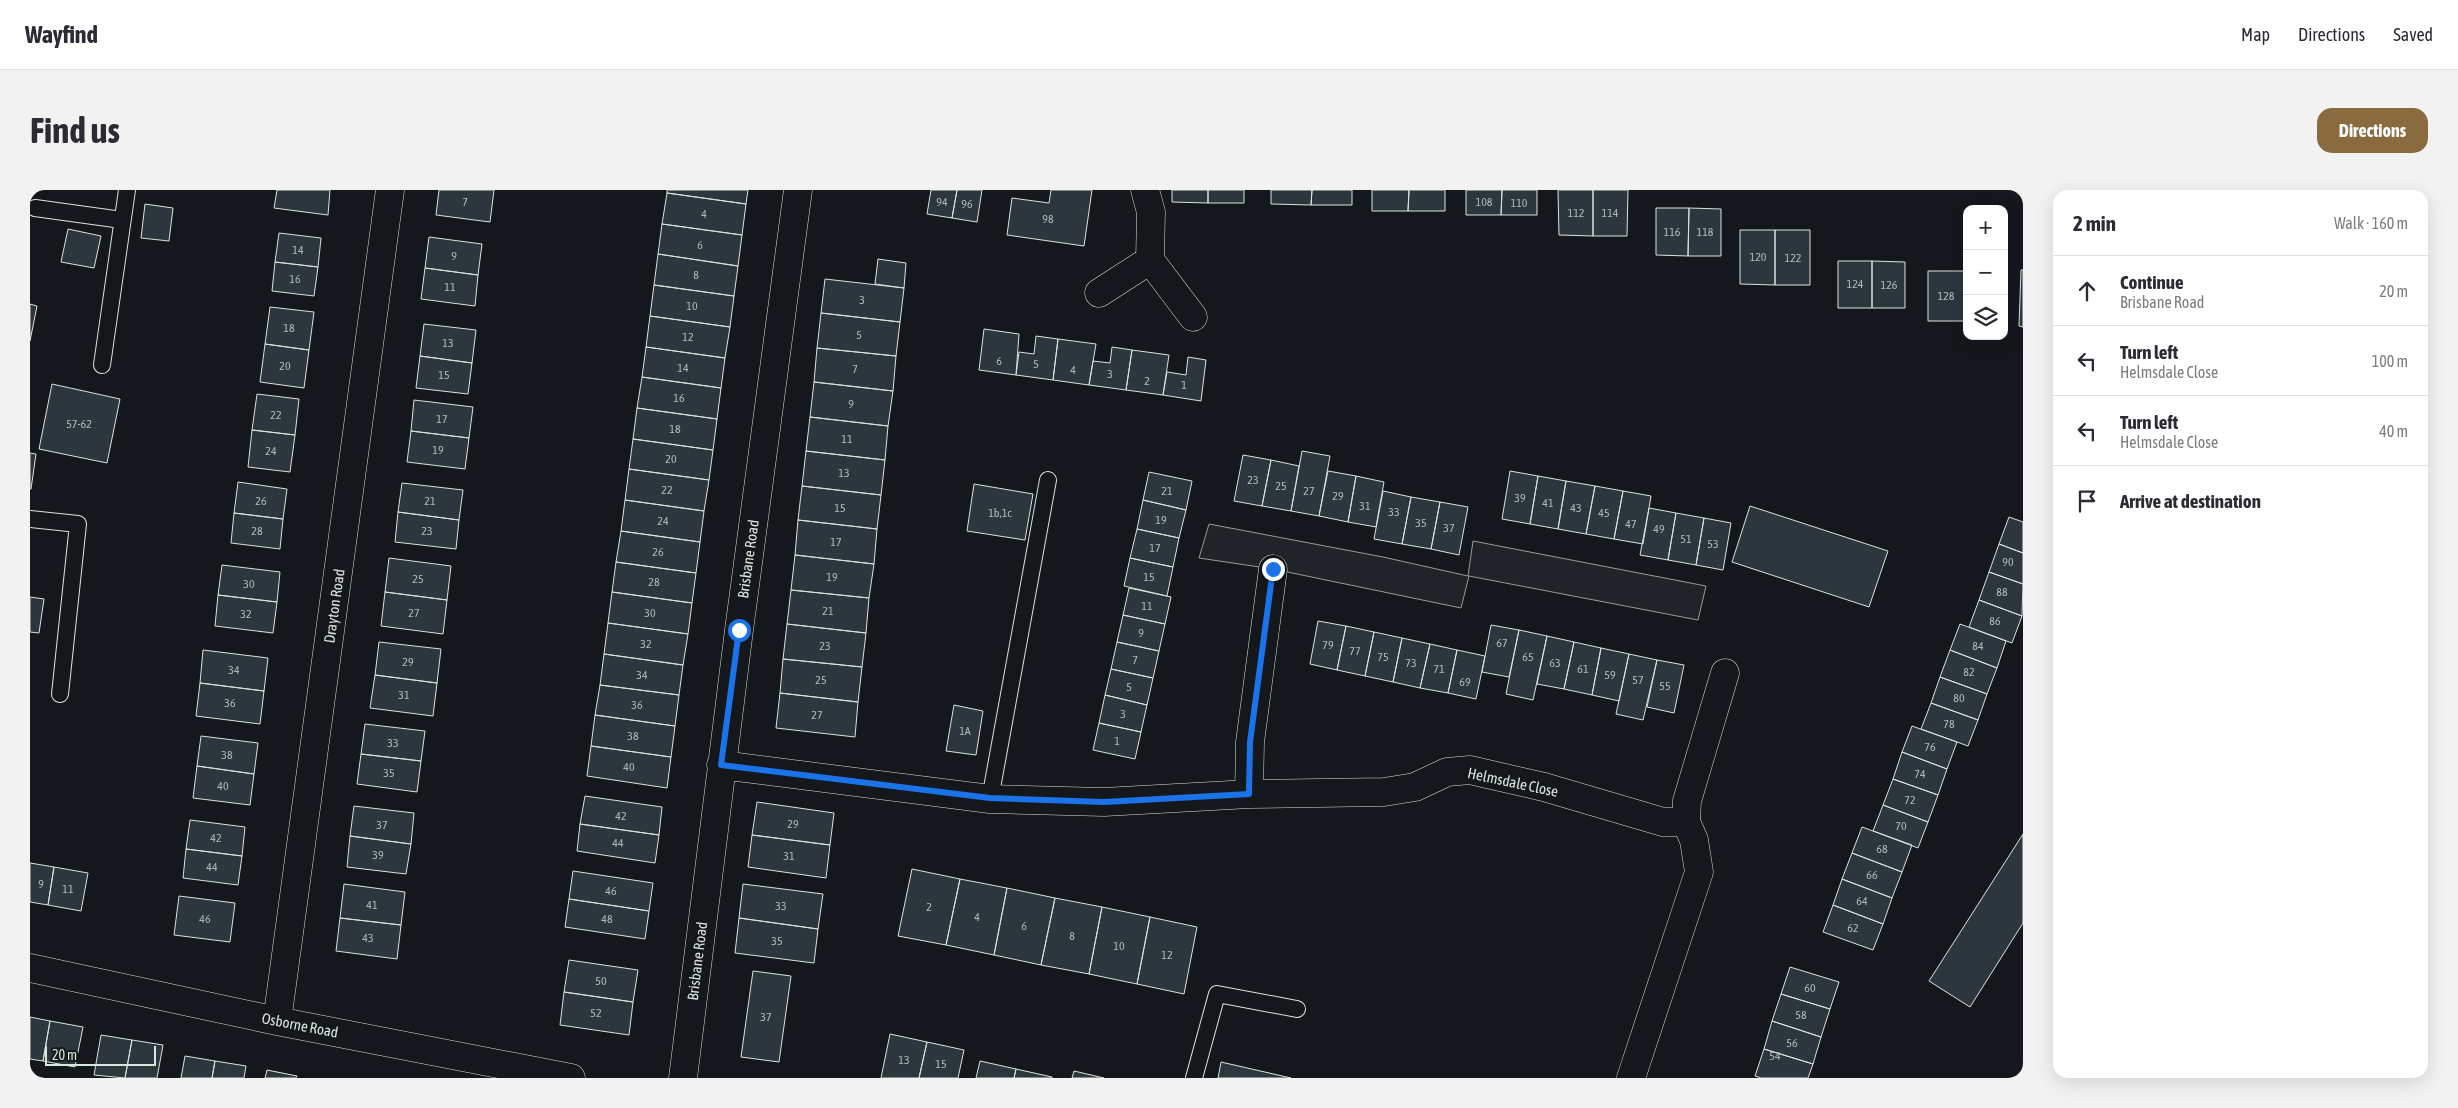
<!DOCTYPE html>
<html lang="en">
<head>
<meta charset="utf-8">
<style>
  body { margin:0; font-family:"Asap Condensed",sans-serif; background:#f2f2f3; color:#2b2b33 }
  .controls { position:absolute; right:15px; top:15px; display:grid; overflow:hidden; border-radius:10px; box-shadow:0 5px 20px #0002 }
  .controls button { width:45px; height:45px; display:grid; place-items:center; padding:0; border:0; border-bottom:1px solid #e1e1e2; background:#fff; color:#2b2b33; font:25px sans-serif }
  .scale { position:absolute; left:15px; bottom:12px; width:111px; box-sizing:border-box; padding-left:5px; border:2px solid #d8e6dc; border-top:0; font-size:14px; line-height:18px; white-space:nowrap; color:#d8e6dc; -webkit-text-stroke:4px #14181c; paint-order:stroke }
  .stop { position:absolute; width:15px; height:15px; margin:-11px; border:4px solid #1a73e8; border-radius:50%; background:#fff }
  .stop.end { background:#1a73e8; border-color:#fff; box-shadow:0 1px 5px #0008 }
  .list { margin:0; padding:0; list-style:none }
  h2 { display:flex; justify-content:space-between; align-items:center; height:65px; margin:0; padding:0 20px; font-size:21px }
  h2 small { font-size:16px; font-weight:400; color:#7c7c81 }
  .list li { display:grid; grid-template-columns:32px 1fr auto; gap:15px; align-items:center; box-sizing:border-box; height:70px; padding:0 20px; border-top:1px solid #e1e1e2 }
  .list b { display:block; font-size:19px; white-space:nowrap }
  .list p { margin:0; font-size:16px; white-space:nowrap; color:#7c7c81 }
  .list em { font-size:16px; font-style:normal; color:#7c7c81 }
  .icon { flex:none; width:28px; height:28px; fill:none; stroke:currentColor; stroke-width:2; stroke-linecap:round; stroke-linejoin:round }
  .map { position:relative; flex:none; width:1993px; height:888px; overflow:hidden; border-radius:15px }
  header { display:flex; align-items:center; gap:30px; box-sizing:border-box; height:70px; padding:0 25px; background:#fff; border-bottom:1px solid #e1e1e2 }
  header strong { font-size:24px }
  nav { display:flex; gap:28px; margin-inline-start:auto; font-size:18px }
  .intro { display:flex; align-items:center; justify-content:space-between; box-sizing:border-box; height:120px; padding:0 30px }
  h1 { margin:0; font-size:35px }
  .button { padding:12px 22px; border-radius:15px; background:#8a6a3f; color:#fff; font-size:18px; font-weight:700 }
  main { display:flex; gap:30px; padding:0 30px }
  aside { flex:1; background:#fff; border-radius:15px; box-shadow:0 5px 20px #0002 }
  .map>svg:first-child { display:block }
  .green { fill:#202428; stroke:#939e99 }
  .building { fill:#2c363c; stroke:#d8e6dc }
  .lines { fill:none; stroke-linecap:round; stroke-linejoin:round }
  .service-casing { stroke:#d8e6dc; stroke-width:18 }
  .minor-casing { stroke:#d8e6dc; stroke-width:29 }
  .service { stroke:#14181c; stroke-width:16 }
  .minor { stroke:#14181c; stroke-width:28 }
  .route { stroke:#1a73e8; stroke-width:6 }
  .labels { text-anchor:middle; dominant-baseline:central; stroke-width:4; stroke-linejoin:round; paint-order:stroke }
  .number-label { font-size:12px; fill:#adbab4 }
  .street-label { font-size:15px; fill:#d8e6dc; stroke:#14181c }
</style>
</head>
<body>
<header>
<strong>Wayfind</strong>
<nav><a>Map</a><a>Directions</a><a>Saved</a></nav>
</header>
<div class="intro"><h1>Find us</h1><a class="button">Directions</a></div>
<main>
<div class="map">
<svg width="1993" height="888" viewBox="0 0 1993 888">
  <rect width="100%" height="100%" fill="#14181c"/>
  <path class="green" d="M1179 334 1353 367 1438 386 1443 351 1676 396 1668 430 1439 386 1431 418 1243 379 1169 368Z"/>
  <path class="building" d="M247 0H300L298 25 244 18Z
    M409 0H464L460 32 406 25Z
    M637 0H718L716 14 637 3Z
    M901 0H927L922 28 897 24Z
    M927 0H952L947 32 922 28Z
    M1021 0H1062L1054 56 977 45 982 8 1019 13Z
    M1142 0H1178V13L1142 12Z
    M1178 0H1214V13H1178Z
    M1241 0H1282L1281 15 1241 14Z
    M1282 0H1322V15H1281Z
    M1342 0H1379L1378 21H1342Z
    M1379 0H1415V21H1378Z
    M1436 0H1472L1471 25H1436Z
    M1472 0H1507V25H1471Z
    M1528 0H1563V46L1529 45Z
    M1563 0H1598L1597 46H1563Z
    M637 3 716 14 712 45 632 34Z
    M115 14 143 18 139 51 111 48Z
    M1626 18H1659L1658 66 1626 65Z
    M1659 18 1691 19V66H1658Z
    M632 34 712 45 708 76 628 64Z
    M38 39 71 46 64 78 31 72Z
    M1710 40H1745V95L1710 94Z
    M1745 40H1780V95H1745Z
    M249 43 291 48 288 77 245 72Z
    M399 47 452 54 448 85 395 78Z
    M628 64 708 76 704 106 624 95Z
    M848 69 876 73 874 98 845 94Z
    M1808 71H1842V118H1808Z
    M1842 71 1875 72V118H1842Z
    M245 72 288 77 284 106 242 101Z
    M395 78 448 85 445 116 391 109Z
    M1991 80H1993V137L1989 136Z
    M1898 81H1935V131H1898Z
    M1935 81H1937V131H1935Z
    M795 89 874 98 870 132 791 123Z
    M624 95 704 106 700 137 620 126Z
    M0 114 7 116 0 151Z
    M240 117 284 122 279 160 235 154Z
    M791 123 870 132 866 166 787 158Z
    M620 126 700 137 695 168 616 157Z
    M394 134 446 140 442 173 390 166Z
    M954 139 989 144 986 185 949 180Z
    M1006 146 1028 149 1023 190 986 185 989 162 1004 164Z
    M1028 149 1066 154 1059 195 1023 190Z
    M235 154 279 160 274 198 230 192Z
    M616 157 695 168 691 198 612 187Z
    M1082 157 1102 160 1096 200 1059 195 1063 171 1080 173Z
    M787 158 866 166 863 201 784 192Z
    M1102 160 1139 165 1133 205 1096 200Z
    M390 166 442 173 438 204 386 198Z
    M1158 167 1176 170 1171 211 1133 205 1137 182 1156 185Z
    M612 187 691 198 687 229 607 218Z
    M784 192 863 201 858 236 780 227Z
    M22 194 90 209 77 273 9 259Z
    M227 204 269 209 265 245 222 240Z
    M384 210 443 217 439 248 381 241Z
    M607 218 687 229 683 260 603 249Z
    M780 227 858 236 855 270 776 261Z
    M222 240 265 245 260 282 218 277Z
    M381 241 439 248 435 279 377 272Z
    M603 249 683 260 679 290 599 279Z
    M776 261 855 270 851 305 772 296Z
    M1272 261 1300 266 1289 326 1261 321Z
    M0 263 6 264 1 299H0Z
    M1213 265 1241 270 1232 316 1204 311Z
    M1241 270 1269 276 1261 321 1232 316Z
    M599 279 679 290 674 321 595 310Z
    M1298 281 1326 286 1318 332 1289 326Z
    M1480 281 1508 286 1500 334 1472 329Z
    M1119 282 1162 291 1156 320 1113 310Z
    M1326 286 1354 292 1346 337 1318 332Z
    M1508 286 1536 291 1528 339 1500 334Z
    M1536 291 1565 296 1556 344 1528 339Z
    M208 292 257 299 253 329 204 323Z
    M372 293 433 300 429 330 368 322Z
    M944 294 1003 304 995 350 937 341Z
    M772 296 851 305 847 339 768 330Z
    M1565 296 1593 301 1584 349 1556 344Z
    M1353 301 1381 307 1372 354 1344 349Z
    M1593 301 1621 306 1613 354 1584 349Z
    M1381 307 1410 312 1401 359 1372 354Z
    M595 310 674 321 670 352 591 341Z
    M1113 310 1156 320 1149 348 1107 339Z
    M1410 312 1438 317 1429 365 1401 359Z
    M1720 316 1858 361 1839 417 1702 372Z
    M1619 318 1646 323 1638 370 1610 365Z
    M368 322 429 330 426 359 365 352Z
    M204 323 253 329 250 359 201 353Z
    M1646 323 1674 328 1666 375 1638 370Z
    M1979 327 1993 332V363L1969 354Z
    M1674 328 1701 333 1693 380 1666 375Z
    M768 330 847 339 844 374 765 365Z
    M1107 339 1149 348 1143 377 1100 368Z
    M591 341 670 352 666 383 586 372Z
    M1969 354 1993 363V394L1959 382Z
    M765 365 844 374 839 408 761 400Z
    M359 368 421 376 417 410 355 402Z
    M1100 368 1143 377 1137 406 1094 396Z
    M586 372 666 383 662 413 582 402Z
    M192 375 250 382 247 412 188 405Z
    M1959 382 1993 394 1992 426 1949 410Z
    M1099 398 1141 407 1135 434 1093 425Z
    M761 400 839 408 836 443 757 434Z
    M355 402 417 410 413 444 351 436Z
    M582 402 662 413 658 444 578 433Z
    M188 405 247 412 243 443 185 436Z
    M0 407 14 409 9 443 0 442Z
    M1949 410 1992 426 1982 453 1939 437Z
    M1093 425 1135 434 1129 461 1087 452Z
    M1288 431 1316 436 1307 480 1280 474Z
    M578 433 658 444 653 475 574 464Z
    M757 434 836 443 832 477 753 469Z
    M1930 434 1976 451 1967 478 1920 460Z
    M1461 435 1489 440 1479 487 1452 482Z
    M1316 436 1344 442 1335 486 1307 480Z
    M1489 440 1517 446 1503 510 1476 504Z
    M1344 442 1372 448 1363 492 1335 486Z
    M1517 446 1544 452 1534 499 1507 494Z
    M1372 448 1400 454 1390 498 1363 492Z
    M349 452 411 459 407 493 345 485Z
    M1087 452 1129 461 1123 488 1081 479Z
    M1544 452 1571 458 1562 505 1534 499Z
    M1400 454 1427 460 1418 503 1390 498Z
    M1571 458 1599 464 1589 511 1562 505Z
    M173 460 238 468 234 501 170 493Z
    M1427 460 1455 466 1446 509 1418 503Z
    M1920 460 1967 478 1957 504 1910 487Z
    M574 464 653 475 649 505 570 495Z
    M1599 464 1627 470 1613 530 1586 524Z
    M753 469 832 477 828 512 750 503Z
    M1627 470 1654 475 1644 523 1617 517Z
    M1081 479 1123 488 1117 515 1075 505Z
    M345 485 407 493 403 526 340 518Z
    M1910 487 1957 504 1948 530 1901 513Z
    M170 493 234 501 230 534 166 526Z
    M570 495 649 505 645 536 565 525Z
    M750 503 828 512 825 547 746 538Z
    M1075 505 1117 515 1111 542 1069 533Z
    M1901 513 1948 530 1938 556 1891 539Z
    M924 515 953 521 946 565 916 561Z
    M565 525 645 536 641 567 561 556Z
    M1069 533 1111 542 1105 569 1063 560Z
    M335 534 395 541 391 571 331 564Z
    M1882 536 1927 552 1917 579 1872 562Z
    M171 546 228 553 224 584 167 576Z
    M561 556 641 567 637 598 557 586Z
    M1872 562 1917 579 1908 605 1863 589Z
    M331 564 391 571 387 602 327 594Z
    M167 576 224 584 220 615 163 608Z
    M1863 589 1908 605 1898 632 1853 615Z
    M555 606 632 617 629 645 550 634Z
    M727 612 804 623 800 655 722 645Z
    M1853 615 1898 632 1888 658 1843 641Z
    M324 616 384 623 381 654 320 646Z
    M160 630 215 637 212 666 156 659Z
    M550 634 629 645 625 673 547 661Z
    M1832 637 1882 655 1872 682 1822 663Z
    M1993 644V733L1940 817 1899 791Z
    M722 645 800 655 796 688 718 677Z
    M320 646 381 654 376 684 317 677Z
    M156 659 212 666 208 695 153 688Z
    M1822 663 1872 682 1862 708 1812 689Z
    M0 673 24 677 18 715 0 712Z
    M24 677 58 683 51 721 18 715Z
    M882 679 930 689 916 755 868 746Z
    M543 681 623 693 619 721 539 709Z
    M930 689 977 698 964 765 916 755Z
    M1812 689 1862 708 1853 734 1803 715Z
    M314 694 375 702 371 735 310 728Z
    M713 694 793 704 788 739 709 728Z
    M977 698 1025 708 1011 775 964 765Z
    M149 706 205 713 200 752 144 745Z
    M1025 708 1072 717 1059 784 1011 775Z
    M539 709 619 721 615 749 535 737Z
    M1803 715 1853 734 1843 760 1793 742Z
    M1072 717 1120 727 1107 794 1059 784Z
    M1120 727 1167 737 1154 804 1107 794Z
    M310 728 371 735 367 769 306 761Z
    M709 728 788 739 784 773 705 763Z
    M539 770 608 780 603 812 534 802Z
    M1760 777 1809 792 1800 819 1751 804Z
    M723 781 761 786 749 872 711 867Z
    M534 802 603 812 599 845 530 835Z
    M1751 804 1800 819 1791 847 1742 831Z
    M0 827 20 831 13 871 0 869Z
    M20 831 53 837 45 877 13 871Z
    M1742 831 1791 847 1783 874 1734 859Z
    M860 844 897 852 889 888H851Z
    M71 845 102 850 95 888 64 885Z
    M102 850 133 855 127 888H95Z
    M897 852 934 860 928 888H889Z
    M1734 859 1783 874 1778 888H1731L1725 886Z
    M155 866 185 871 182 888H151Z
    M185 871 216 876 214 888H182Z
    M950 871 986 879 984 888H946Z
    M1191 872 1261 888H1188Z
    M986 879 1022 887V888H984Z
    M237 880 267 886 266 888H235Z
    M1044 881 1074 888H1042Z"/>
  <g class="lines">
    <defs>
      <path id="service" d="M5 18 92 30
        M72 175 97 0
        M0 329 48 334 30 504
        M960 609 1018 290
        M1164 888 1187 804 1267 819"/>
      <path id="minor" d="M1120 70 1163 127
        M1069 103 1120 70 1121 22 1115 0
        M691 575 960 609 1074 612 1219 604 1354 602 1385 597 1417 582 1440 580 1514 597 1633 632H1656
        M1219 604 1220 552 1243 379
        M0 778 247 831 541 888
        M247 831 360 0
        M653 888 709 440 768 0
        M1601 888 1669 682 1664 650 1656 632 1657 611 1695 483"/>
    </defs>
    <use href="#service" class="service-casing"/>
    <use href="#minor" class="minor-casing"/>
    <use href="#service" class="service"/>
    <use href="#minor" class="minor"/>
  </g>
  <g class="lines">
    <path class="route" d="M709 440 691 575 960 608 1074 612 1219 604 1220 552 1243 379"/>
  </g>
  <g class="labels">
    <g class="number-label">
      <text x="435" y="12">7</text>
      <text x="912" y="12">94</text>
      <text x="1454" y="12">108</text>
      <text x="1489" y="13">110</text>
      <text x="937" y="14">96</text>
      <text x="1546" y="23">112</text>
      <text x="1580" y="23">114</text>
      <text x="674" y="24">4</text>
      <text x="1018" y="29">98</text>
      <text x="1642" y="42">116</text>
      <text x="1675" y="42">118</text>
      <text x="670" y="55">6</text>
      <text x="268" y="60">14</text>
      <text x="424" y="66">9</text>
      <text x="1728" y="67">120</text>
      <text x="1763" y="68">122</text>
      <text x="666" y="85">8</text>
      <text x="265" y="89">16</text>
      <text x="1825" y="94">124</text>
      <text x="1859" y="95">126</text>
      <text x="420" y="97">11</text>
      <text x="1916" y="106">128</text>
      <text x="832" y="110">3</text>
      <text x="662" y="116">10</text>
      <text x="259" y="138">18</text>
      <text x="829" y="145">5</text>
      <text x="658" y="147">12</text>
      <text x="418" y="153">13</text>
      <text x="969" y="171">6</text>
      <text x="1006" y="174">5</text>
      <text x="255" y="176">20</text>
      <text x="653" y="178">14</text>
      <text x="825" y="179">7</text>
      <text x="1043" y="180">4</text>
      <text x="1080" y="184">3</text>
      <text x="414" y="185">15</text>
      <text x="1117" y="191">2</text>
      <text x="1154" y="195">1</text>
      <text x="649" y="208">16</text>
      <text x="821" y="214">9</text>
      <text x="246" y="225">22</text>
      <text x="412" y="229">17</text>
      <text x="49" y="234">57-62</text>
      <text x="645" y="239">18</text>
      <text x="817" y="249">11</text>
      <text x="408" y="260">19</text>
      <text x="241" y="261">24</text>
      <text x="641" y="269">20</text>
      <text x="814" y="283">13</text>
      <text x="1223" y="290">23</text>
      <text x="1251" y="296">25</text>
      <text x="637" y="300">22</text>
      <text x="1137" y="301">21</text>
      <text x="1279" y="301">27</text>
      <text x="1308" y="306">29</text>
      <text x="1490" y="308">39</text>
      <text x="231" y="311">26</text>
      <text x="400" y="311">21</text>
      <text x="1518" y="313">41</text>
      <text x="1335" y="316">31</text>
      <text x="810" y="318">15</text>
      <text x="1546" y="318">43</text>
      <text x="1364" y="322">33</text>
      <text x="970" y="323">1b,1c</text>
      <text x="1574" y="323">45</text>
      <text x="1131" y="330">19</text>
      <text x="633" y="331">24</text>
      <text x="1391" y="333">35</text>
      <text x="1601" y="334">47</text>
      <text x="1419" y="338">37</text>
      <text x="1629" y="339">49</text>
      <text x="227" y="341">28</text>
      <text x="397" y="341">23</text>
      <text x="1656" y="349">51</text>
      <text x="806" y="352">17</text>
      <text x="1683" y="354">53</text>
      <text x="1125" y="358">17</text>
      <text x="628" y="362">26</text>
      <text x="1978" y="372">90</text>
      <text x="802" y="387">19</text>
      <text x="1119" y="387">15</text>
      <text x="388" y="389">25</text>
      <text x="624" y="392">28</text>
      <text x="219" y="394">30</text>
      <text x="1972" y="402">88</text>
      <text x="1117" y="416">11</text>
      <text x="798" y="421">21</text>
      <text x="384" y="423">27</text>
      <text x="620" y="423">30</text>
      <text x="216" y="424">32</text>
      <text x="1965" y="431">86</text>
      <text x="1111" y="443">9</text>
      <text x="1472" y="453">67</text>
      <text x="616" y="454">32</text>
      <text x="1298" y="455">79</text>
      <text x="795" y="456">23</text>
      <text x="1948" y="456">84</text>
      <text x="1325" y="461">77</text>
      <text x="1353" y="467">75</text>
      <text x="1498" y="467">65</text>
      <text x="1105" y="470">7</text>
      <text x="378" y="472">29</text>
      <text x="1381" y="473">73</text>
      <text x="1525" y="473">63</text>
      <text x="1409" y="479">71</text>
      <text x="1553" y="479">61</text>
      <text x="204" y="480">34</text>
      <text x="1939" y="482">82</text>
      <text x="612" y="485">34</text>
      <text x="1580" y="485">59</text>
      <text x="791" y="490">25</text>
      <text x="1608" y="490">57</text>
      <text x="1435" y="492">69</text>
      <text x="1635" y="496">55</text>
      <text x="1099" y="497">5</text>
      <text x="374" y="505">31</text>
      <text x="1929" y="508">80</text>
      <text x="200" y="513">36</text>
      <text x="607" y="515">36</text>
      <text x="1093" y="524">3</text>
      <text x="787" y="525">27</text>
      <text x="1919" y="534">78</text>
      <text x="935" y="541">1A</text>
      <text x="603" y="546">38</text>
      <text x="1087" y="551">1</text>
      <text x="363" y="553">33</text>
      <text x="1900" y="557">76</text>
      <text x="197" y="565">38</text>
      <text x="599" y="577">40</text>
      <text x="359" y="583">35</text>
      <text x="1890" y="584">74</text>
      <text x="193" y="596">40</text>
      <text x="1880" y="610">72</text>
      <text x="591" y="626">42</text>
      <text x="763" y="634">29</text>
      <text x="352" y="635">37</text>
      <text x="1871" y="636">70</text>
      <text x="186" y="648">42</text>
      <text x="588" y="653">44</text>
      <text x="1852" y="659">68</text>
      <text x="348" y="665">39</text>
      <text x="759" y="666">31</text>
      <text x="182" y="677">44</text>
      <text x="1842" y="685">66</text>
      <text x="11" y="694">9</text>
      <text x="38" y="699">11</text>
      <text x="581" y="701">46</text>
      <text x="1832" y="711">64</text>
      <text x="342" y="715">41</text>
      <text x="751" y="716">33</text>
      <text x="899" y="717">2</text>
      <text x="947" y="727">4</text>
      <text x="175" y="729">46</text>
      <text x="577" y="729">48</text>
      <text x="994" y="736">6</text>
      <text x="1823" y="738">62</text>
      <text x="1042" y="746">8</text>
      <text x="338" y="748">43</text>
      <text x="747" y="751">35</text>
      <text x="1089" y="756">10</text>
      <text x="1137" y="765">12</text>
      <text x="571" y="791">50</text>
      <text x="1780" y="798">60</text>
      <text x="566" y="823">52</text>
      <text x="1771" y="825">58</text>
      <text x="736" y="827">37</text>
      <text x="1762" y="853">56</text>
      <text x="1745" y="866">54</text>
      <text x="874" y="870">13</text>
      <text x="911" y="874">15</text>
    </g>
    <g class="street-label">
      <text transform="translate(718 369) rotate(-82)">Brisbane Road</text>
      <text transform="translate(304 416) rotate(-82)">Drayton Road</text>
      <text transform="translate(1483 592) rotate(12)">Helmsdale Close</text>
      <text transform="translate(667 771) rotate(-83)">Brisbane Road</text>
      <text transform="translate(270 835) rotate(11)">Osborne Road</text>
    </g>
  </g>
</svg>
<div class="controls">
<button>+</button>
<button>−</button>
<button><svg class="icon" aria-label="layers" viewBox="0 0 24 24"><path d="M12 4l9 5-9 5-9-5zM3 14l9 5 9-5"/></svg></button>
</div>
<div class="scale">20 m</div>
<div class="stop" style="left:709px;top:440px"></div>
<div class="stop end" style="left:1243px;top:379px"></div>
</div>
<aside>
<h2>2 min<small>Walk · 160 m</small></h2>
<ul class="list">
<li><svg class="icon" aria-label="ahead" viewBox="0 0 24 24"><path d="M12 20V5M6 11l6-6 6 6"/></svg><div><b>Continue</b><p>Brisbane Road</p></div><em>20 m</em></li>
<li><svg class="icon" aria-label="left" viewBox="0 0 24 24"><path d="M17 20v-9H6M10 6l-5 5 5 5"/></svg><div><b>Turn left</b><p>Helmsdale Close</p></div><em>100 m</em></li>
<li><svg class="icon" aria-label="left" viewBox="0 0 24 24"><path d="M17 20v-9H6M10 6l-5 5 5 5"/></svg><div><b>Turn left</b><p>Helmsdale Close</p></div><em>40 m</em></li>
<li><svg class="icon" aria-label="arrive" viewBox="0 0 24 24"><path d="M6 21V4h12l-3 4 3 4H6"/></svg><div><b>Arrive at destination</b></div></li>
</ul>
</aside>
</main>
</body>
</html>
